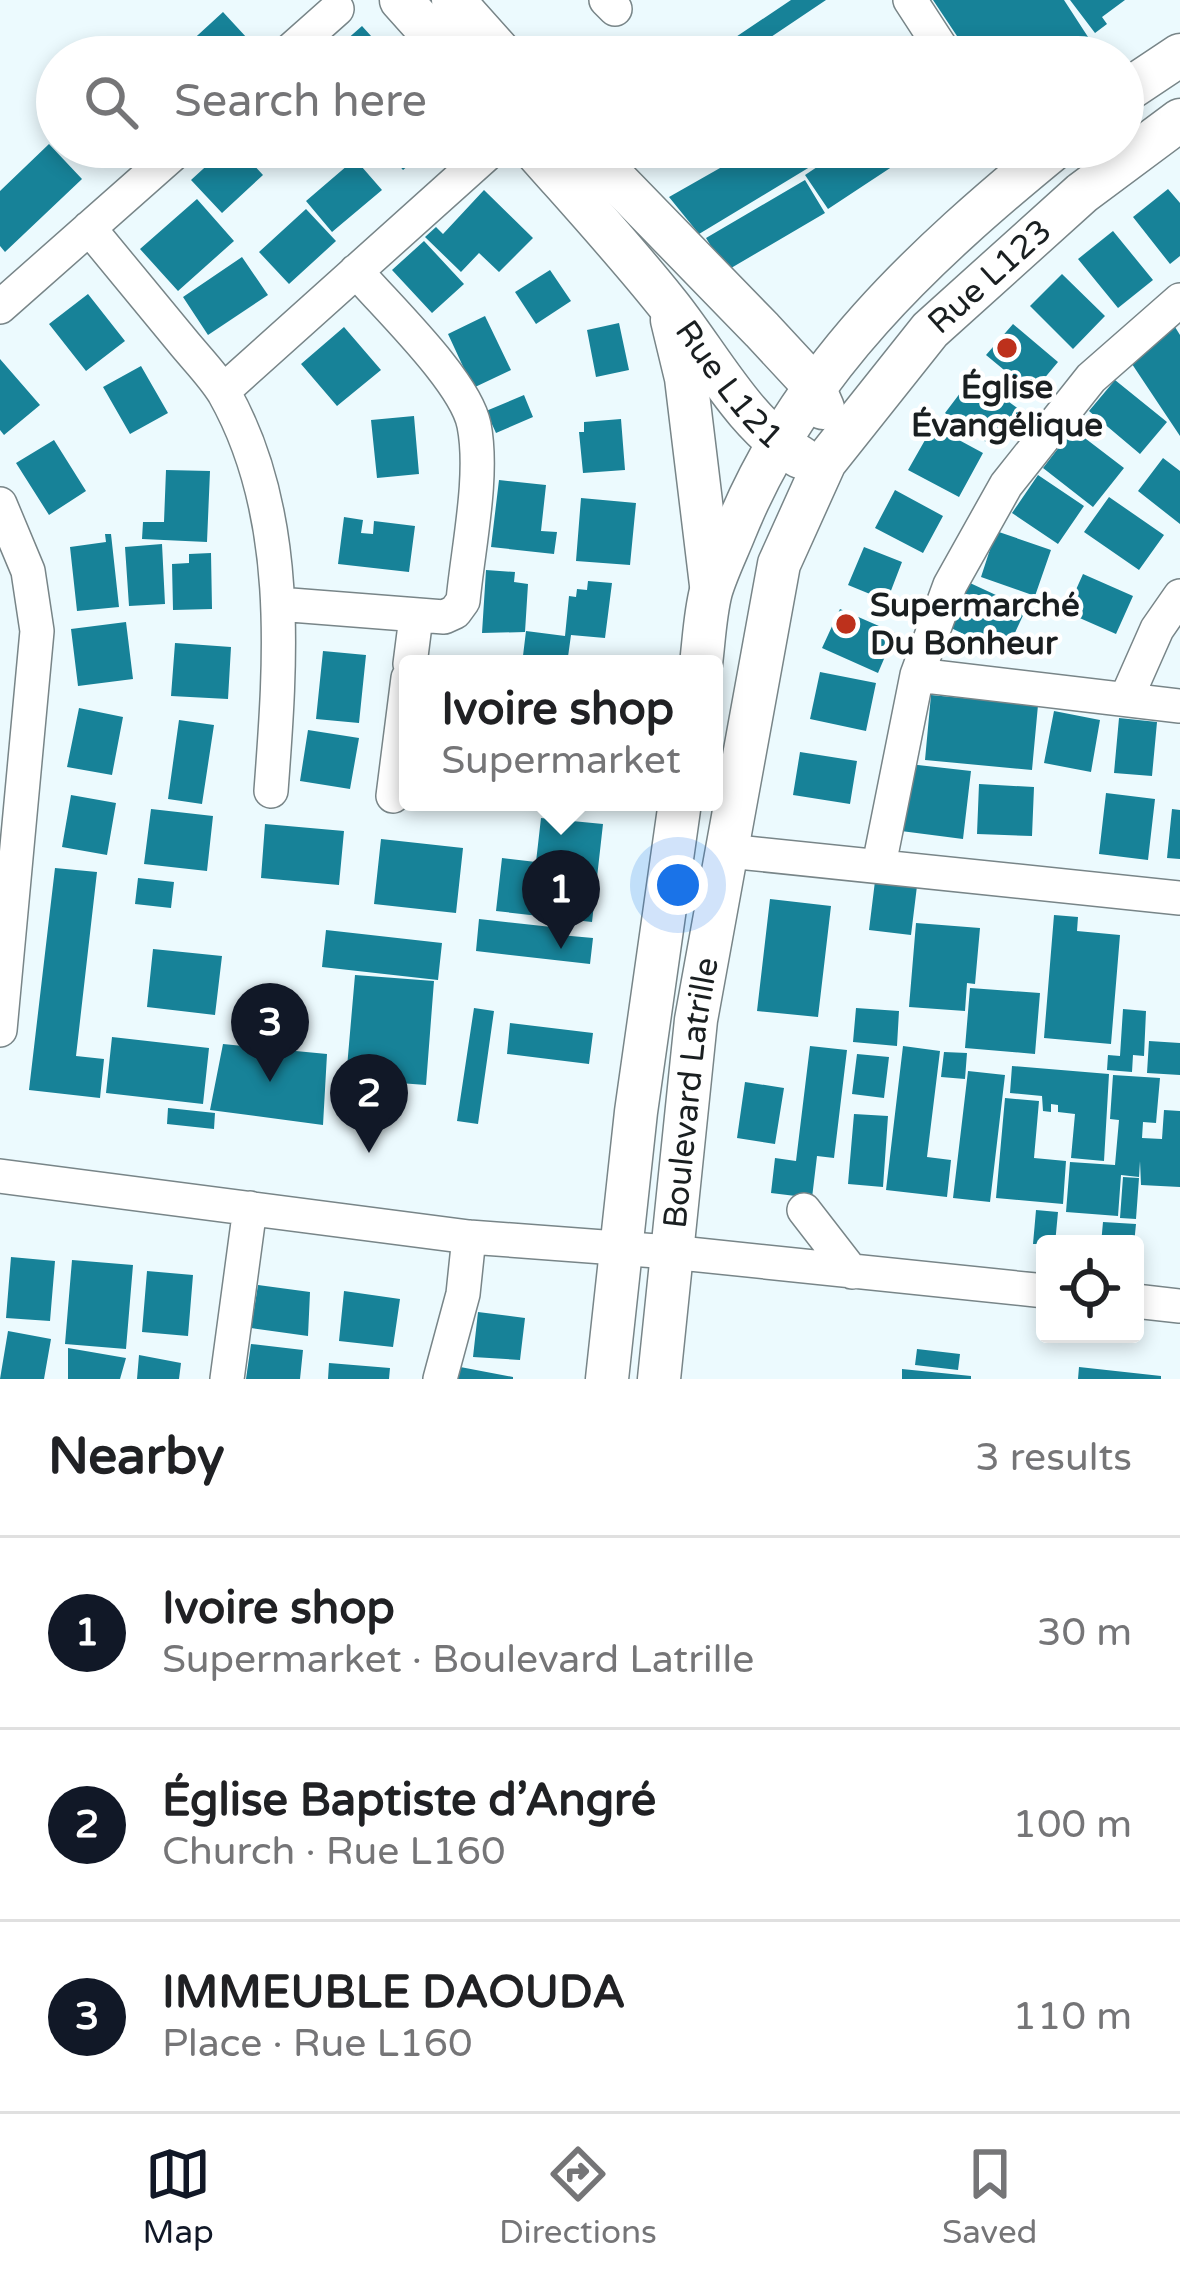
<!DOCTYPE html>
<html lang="en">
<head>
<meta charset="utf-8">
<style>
  body { margin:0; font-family:"Varela Round",sans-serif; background:#f2f2f2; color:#202124 }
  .controls { position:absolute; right:36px; bottom:36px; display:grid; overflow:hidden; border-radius:12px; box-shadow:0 6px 18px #0003 }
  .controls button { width:108px; height:108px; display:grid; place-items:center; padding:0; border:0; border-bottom:3px solid #e0e0e0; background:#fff; color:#202124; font:60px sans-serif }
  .you { position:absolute; left:678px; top:885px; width:42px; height:42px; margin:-30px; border:9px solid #fff; border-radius:50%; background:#1a73e8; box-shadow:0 0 0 18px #1a73e833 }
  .badge { display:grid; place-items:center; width:78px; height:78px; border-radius:50%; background:#111827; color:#fff; font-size:39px; font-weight:700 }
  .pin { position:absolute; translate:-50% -99px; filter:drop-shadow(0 3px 6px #0008) }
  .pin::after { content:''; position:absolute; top:63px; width:42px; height:36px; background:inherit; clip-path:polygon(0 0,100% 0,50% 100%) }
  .popup { position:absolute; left:399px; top:655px; width:324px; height:156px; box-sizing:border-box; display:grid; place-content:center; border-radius:12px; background:#fff; filter:drop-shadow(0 3px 9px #0005); font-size:39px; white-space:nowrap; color:#757577 }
  .popup b { font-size:45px; color:#202124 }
  .popup::after { content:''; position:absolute; left:50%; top:100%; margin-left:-24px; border:24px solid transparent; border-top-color:#fff }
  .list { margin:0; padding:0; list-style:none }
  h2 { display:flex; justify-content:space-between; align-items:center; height:156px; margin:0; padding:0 48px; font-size:51px }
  h2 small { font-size:39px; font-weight:400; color:#757577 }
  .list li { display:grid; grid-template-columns:78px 1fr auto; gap:36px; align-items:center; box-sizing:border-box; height:192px; padding:0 48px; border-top:3px solid #e0e0e0 }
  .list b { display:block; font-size:45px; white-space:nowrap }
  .list p { margin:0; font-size:39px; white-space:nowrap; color:#757577 }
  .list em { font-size:39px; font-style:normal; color:#757577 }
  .icon { flex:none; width:66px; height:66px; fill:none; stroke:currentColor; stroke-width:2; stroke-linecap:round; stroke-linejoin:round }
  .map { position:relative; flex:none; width:1180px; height:1379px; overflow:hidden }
  .search { position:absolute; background:#fff; box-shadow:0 6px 18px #0003; left:36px; right:36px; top:36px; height:132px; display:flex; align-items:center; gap:30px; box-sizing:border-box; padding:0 42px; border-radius:66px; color:#757577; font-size:45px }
  .sheet { height:732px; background:#fff }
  nav { display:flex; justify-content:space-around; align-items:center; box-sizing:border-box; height:168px; border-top:3px solid #e0e0e0; background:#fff; font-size:33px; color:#757577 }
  nav a { display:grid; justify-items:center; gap:6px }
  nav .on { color:#111827 }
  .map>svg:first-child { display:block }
  .building { fill:#178298 }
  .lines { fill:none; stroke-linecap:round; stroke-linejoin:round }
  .minor-casing { stroke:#788588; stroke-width:36 }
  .major-casing { stroke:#788588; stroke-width:45 }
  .minor { stroke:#fff; stroke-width:33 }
  .major { stroke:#fff; stroke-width:42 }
  .poi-dot { fill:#bd311c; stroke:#fff; stroke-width:4.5 }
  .labels { text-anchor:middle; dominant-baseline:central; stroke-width:9; stroke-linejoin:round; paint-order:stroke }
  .street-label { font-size:33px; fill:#1a1f21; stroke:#fff }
  .poi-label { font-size:33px; font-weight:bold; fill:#1a1f21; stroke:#fff }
</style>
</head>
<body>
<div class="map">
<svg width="1180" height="1379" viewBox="0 0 1180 1379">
  <rect width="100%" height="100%" fill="#ecfafe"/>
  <path class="building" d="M791 0H826L741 57H724L718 49Z
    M933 0H1064L1090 40 1064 57H971Z
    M1070 0H1125L1102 17 1107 24 1095 33Z
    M223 12 247 38 226 57H174Z
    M362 26 390 57H327Z
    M49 144 82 179 5 252 0 246V191Z
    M227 147H237L263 175 222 213 191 180Z
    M274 147H313L294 166Z
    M383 147H431L403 170Z
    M757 147H814L823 159 699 234 669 197Z
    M826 147H922L828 209 805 175 826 161 820 151Z
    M355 159 382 190 332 232 306 201Z
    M805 180 825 213 726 271 706 238Z
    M1168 189 1180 203V256L1170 264 1133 217Z
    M484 190 533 238 499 272 479 253 461 272 425 237 436 227 443 234Z
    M197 199 234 241 178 291 140 249Z
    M306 209 336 241 289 284 259 252Z
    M1113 231 1153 280 1118 308 1078 259Z
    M424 241 464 284 432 313 392 270Z
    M242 257 268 295 208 335 183 297Z
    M550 270 571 301 536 324 515 292Z
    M1062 274 1105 316 1073 349 1030 306Z
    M88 294 125 341 86 371 49 324Z
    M485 316 511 370 473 388 448 334Z
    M619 323 629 370 596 377 587 330Z
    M1013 324 1058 362 1032 393 986 355Z
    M344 327 381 370 337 406 301 364Z
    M1175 327 1180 335V436L1128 358Z
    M0 359 40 405 4 435 0 430Z
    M141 366 168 413 130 434 103 387Z
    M973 376 1020 410 993 447 945 413Z
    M1115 380 1167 422 1140 454 1089 411Z
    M524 395 533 417 496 433 486 411Z
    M414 416 419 474 377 478 371 420Z
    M621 419 625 470 583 473 579 432H584V422Z
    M933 426 983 453 959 497 908 470Z
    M1073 429 1124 468 1093 507 1043 468Z
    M54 440 86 491 49 515 16 463Z
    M1163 458 1180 471V524L1138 491Z
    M166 470 210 471 207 542 142 539 143 522H164Z
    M1038 475 1084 506 1058 544 1012 513Z
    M499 480 546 485 541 531 557 532 554 554 491 547Z
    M895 490 943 516 923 553 875 528Z
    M1109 497 1164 535 1139 570 1084 532Z
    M581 498 636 503 630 565 576 561Z
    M344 517 363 520 361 533 373 534 374 521 415 526 409 572 338 564Z
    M996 531 1051 550 1035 596 981 577Z
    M105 534H111L119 607 77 611 70 547 106 542Z
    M162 544 165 604 129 606 125 547Z
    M864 547 902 562 887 601 848 585Z
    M211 553 212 609 173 610 172 564 189 563V554Z
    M486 570 515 572 514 582 528 584 525 632 482 633Z
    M1083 574 1133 596 1116 634 1066 612Z
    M588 581 612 583 605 638 571 635 567 664H522L526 631 565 636 569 596 576 597 577 589 587 590Z
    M970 583 1026 609 1005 654 949 627Z
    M840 609 895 633 878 673 822 648Z
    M126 622 133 679 78 686 71 629Z
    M175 643 231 647 228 699 171 696Z
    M323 651 366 655 359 723 316 719Z
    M820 672 876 683 866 731 810 719Z
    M931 695 1038 705 1032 770 925 760Z
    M79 708 123 717 112 775 67 767Z
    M1054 711 1100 720 1091 772 1044 763Z
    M1119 718 1157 722 1152 776 1114 773Z
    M179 720 214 725 202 804 168 799Z
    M308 730 359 738 350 789 300 781Z
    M800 752 857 761 850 804 793 795Z
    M909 764 971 771 963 839 901 831Z
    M979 784 1034 787 1032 836 977 834Z
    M1106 793 1155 799 1148 860 1099 854Z
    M71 795 116 803 107 855 62 847Z
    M151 809 213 816 207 871 144 864Z
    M1172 809 1180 810V859L1167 858Z
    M541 818 603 824 592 922 496 911 502 858 536 862Z
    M265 824 344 831 339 885 261 878Z
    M381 839 463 848 456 913 374 904Z
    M55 868 97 872 76 1056 104 1059 100 1098 29 1090Z
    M138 878 174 882 171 908 135 904Z
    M875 881 917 886 911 935 869 930Z
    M770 899 831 906 818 1017 757 1011Z
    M1054 915 1078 917 1077 931 1120 935 1111 1044 1044 1038Z
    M479 919 561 928 560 935 593 938 590 964 476 951Z
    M916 923 980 928 975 984 967 983 965 1011 909 1007Z
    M326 930 442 943 438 980 322 967Z
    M153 949 222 956 215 1015 147 1007Z
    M355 975 434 981 426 1085 346 1079Z
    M970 988 1040 993 1035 1054 965 1048Z
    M474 1008 494 1011 478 1124 457 1121Z
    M856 1008 899 1011 897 1046 853 1042Z
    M1123 1009 1146 1011 1144 1056 1133 1055 1132 1072 1107 1070 1108 1055 1120 1056Z
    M510 1023 593 1033 589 1064 507 1054Z
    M112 1037 209 1048 203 1104 106 1093Z
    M1149 1041 1180 1043V1075L1147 1073Z
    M223 1044 327 1054 323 1125 210 1110Z
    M810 1046 847 1050 834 1158 817 1156 812 1198 771 1193 775 1158 796 1161Z
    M903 1046 940 1051 927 1157 951 1160 947 1197 886 1190Z
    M944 1052 967 1053 965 1079 941 1077Z
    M857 1054 889 1057 884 1098 852 1094Z
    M1012 1066 1109 1074 1104 1161 1071 1158 1075 1114 1058 1112V1105L1051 1104V1112L1043 1111 1042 1096 1010 1093Z
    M968 1071 1005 1075 990 1202 953 1198Z
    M1113 1075 1160 1078 1156 1123 1143 1122 1142 1138 1162 1139 1164 1110 1180 1111V1187L1141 1185 1140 1161 1139 1177 1121 1175 1118 1216 1066 1212 1070 1162 1115 1165 1119 1120 1110 1119Z
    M745 1082 784 1088 775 1144 737 1138Z
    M1005 1098 1039 1101 1034 1158 1066 1161 1063 1204 996 1198Z
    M168 1108 215 1113 214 1129 167 1124Z
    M854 1114 888 1116 883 1187 848 1184Z
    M1123 1177 1139 1178 1136 1219 1120 1218Z
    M1036 1210 1058 1212 1055 1244H1033Z
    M1103 1222 1136 1224 1134 1244H1101Z
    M11 1257 55 1261 50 1321 6 1318Z
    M72 1260 133 1265 126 1349 65 1344Z
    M147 1271 193 1275 188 1336 142 1332Z
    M258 1285 310 1292 308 1336 251 1328Z
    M344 1291 400 1299 393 1347 339 1341Z
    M478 1312 525 1318 520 1360 473 1357Z
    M8 1331 51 1339 44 1379H0Z
    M251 1344 303 1350 300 1379H246Z
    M68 1348 126 1358 120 1379H68Z
    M917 1349 960 1354 958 1370 915 1365Z
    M139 1355 181 1363 179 1379H137Z
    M329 1363 390 1368 389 1379H328Z
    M455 1366 513 1377V1379H452Z
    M1079 1367 1161 1376V1379H1078Z
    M902 1369 971 1376V1379H902Z"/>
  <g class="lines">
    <defs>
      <path id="minor" d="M606 0 615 9
        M910 0 947 57
        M283 57 337 9
        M1006 147 1024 173
        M89 228C120 266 152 304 183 342 196 358 213 375 224 393 292 513 281 659 271 791
        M0 307 181 147
        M223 391 487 154
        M0 504 28 571 37 631 0 1030
        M278 604 444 617 455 612 463 601C468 548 484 476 474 425 465 381 387 307 356 271
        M410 664 416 617
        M917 675 1180 706
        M1126 699 1157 629 1180 596
        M393 796 408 678
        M728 851 1180 898
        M879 865 917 675 950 585 1006 485 1091 378 1180 300
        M0 1176 469 1237 670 1252 1045 1291
        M804 1210 852 1272
        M1135 1301 1180 1306
        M227 1379 250 1208
        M440 1379 463 1294 469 1237"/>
      <g id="major">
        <path d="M401 0 452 57"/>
        <path d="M453 0 504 57"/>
        <path d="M1123 93 1180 55"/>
        <path id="s1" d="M532 147C577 198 624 249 667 303 707 352 745 427 800 457"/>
        <path d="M584 147 762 330 813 385 823 408"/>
        <path d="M672 320 686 378 711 585"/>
        <path d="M701 664C704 640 705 614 711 591 717 571 727 551 735 531 800 369 924 255 1056 147"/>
        <path d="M607 1379 636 1112 680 802"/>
        <path id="s2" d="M659 1379 696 1020 779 564 825 462 930 330 1082 193 1180 120"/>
      </g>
    </defs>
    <use href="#minor" class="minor-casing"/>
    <use href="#major" class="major-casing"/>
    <use href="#minor" class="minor"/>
    <use href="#major" class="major"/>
  </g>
  <g class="poi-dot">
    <circle cx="1007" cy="348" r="12"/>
    <circle cx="846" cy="624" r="12"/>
  </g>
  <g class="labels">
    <g class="street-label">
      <text stroke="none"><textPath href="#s2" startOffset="1185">Rue L123</textPath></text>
      <text stroke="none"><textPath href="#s1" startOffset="309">Rue L121</textPath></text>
      <text stroke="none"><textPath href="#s2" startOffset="288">Boulevard Latrille</textPath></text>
    </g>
    <g class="poi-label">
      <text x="1007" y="387">Église<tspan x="1007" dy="38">Évangélique</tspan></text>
      <text x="870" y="605" text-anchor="start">Supermarché<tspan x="870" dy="38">Du Bonheur</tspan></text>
    </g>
  </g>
</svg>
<div class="controls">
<button><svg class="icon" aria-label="locate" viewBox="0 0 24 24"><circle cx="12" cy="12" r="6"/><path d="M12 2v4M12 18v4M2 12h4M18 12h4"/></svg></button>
</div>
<div class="you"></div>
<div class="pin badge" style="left:561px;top:949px">1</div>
<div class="popup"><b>Ivoire shop</b>Supermarket</div>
<div class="pin badge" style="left:369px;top:1153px">2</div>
<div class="pin badge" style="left:270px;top:1082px">3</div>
<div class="search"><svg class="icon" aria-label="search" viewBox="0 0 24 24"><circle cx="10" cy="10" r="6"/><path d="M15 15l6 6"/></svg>Search here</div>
</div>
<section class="sheet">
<h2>Nearby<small>3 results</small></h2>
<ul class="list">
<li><span class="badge">1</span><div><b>Ivoire shop</b><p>Supermarket · Boulevard Latrille</p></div><em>30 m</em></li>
<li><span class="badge">2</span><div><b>Église Baptiste d’Angré</b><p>Church · Rue L160</p></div><em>100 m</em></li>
<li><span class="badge">3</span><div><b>IMMEUBLE DAOUDA</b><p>Place · Rue L160</p></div><em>110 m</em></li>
</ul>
</section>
<nav>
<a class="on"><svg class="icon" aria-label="map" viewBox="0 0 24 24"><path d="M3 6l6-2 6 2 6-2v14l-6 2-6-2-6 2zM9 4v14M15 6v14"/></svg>Map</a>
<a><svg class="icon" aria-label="directions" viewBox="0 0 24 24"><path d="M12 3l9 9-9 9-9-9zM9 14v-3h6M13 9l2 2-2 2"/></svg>Directions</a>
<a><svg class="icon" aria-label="saved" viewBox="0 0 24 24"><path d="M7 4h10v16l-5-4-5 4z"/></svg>Saved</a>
</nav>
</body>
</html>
